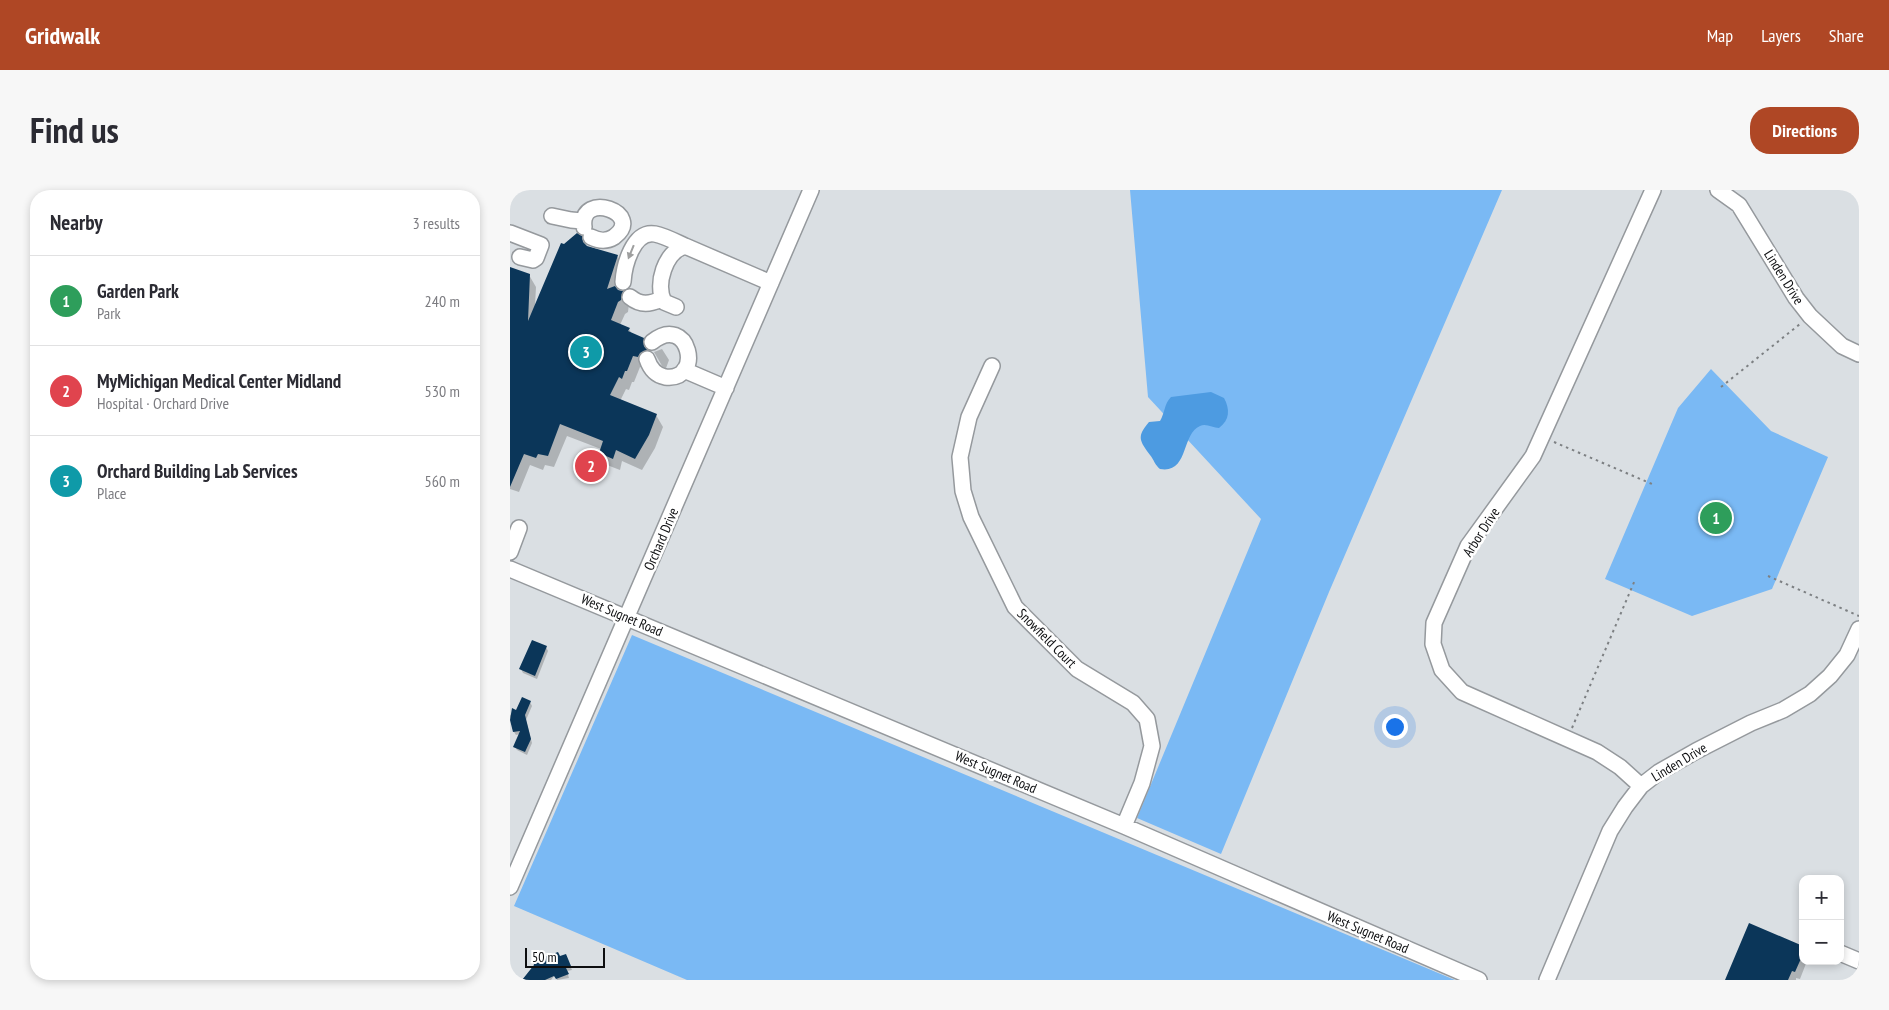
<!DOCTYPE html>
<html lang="en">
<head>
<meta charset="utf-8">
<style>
  body { margin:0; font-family:"PT Sans Narrow",sans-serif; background:#f7f7f7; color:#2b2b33 }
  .controls { position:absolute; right:15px; bottom:15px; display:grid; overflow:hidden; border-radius:10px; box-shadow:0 2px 8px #0003 }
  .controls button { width:45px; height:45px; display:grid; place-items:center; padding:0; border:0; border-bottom:1px solid #e1e1e2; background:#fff; color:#2b2b33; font:25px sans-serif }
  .scale { position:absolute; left:15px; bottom:12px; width:80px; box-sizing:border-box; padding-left:5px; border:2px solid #0d0e10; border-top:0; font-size:14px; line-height:18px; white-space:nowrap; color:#0d0e10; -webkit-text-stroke:4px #fff; paint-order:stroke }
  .you { position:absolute; left:884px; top:536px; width:18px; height:18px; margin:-12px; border:4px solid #fff; border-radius:50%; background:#1a73e8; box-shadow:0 0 0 8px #1a73e833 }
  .badge { display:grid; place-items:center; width:32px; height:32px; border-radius:50%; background:#af4725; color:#fff; font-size:16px; font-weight:700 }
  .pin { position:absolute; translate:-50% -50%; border:2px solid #fff; box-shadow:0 1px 5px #0006 }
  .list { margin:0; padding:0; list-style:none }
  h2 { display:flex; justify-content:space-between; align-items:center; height:65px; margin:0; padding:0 20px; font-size:21px }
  h2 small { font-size:16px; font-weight:400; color:#7c7c81 }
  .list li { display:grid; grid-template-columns:32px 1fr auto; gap:15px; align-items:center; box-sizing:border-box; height:90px; padding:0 20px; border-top:1px solid #e1e1e2 }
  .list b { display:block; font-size:19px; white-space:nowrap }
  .list p { margin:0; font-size:16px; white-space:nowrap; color:#7c7c81 }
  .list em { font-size:16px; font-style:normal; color:#7c7c81 }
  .map { position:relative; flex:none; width:1349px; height:790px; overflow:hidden; border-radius:20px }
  header { display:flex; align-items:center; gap:30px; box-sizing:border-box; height:70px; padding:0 25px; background:#af4725; color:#fff }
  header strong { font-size:24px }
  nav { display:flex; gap:28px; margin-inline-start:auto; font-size:18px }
  .intro { display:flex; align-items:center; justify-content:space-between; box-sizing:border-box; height:120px; padding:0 30px }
  h1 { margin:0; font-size:35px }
  .button { padding:12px 22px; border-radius:20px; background:#af4725; color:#fff; font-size:18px; font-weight:700 }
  main { display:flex; gap:30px; padding:0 30px }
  aside { flex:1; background:#fff; border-radius:20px; box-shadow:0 2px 8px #0003 }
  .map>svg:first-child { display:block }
  .green { fill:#7ab9f4 }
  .water { fill:#4d9be1 }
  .shadow { fill:#0003 }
  .building { fill:#0b3659 }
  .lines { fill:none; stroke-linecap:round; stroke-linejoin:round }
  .minor-casing { stroke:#95999d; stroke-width:18 }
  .path { stroke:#7d8083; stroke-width:2; stroke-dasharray:2.5 4; stroke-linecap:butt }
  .minor { stroke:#fff; stroke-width:15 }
  .oneway { fill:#9e9f9f }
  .labels { text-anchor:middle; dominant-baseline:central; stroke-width:5; stroke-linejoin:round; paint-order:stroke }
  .street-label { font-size:14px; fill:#0d0e10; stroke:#fff }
</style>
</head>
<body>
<header>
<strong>Gridwalk</strong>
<nav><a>Map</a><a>Layers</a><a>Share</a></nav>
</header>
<div class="intro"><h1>Find us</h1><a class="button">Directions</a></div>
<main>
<aside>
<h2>Nearby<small>3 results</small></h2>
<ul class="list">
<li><span class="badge" style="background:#2e9e5b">1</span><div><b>Garden Park</b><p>Park</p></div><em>240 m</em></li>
<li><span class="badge" style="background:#e0444e">2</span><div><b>MyMichigan Medical Center Midland</b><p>Hospital · Orchard Drive</p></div><em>530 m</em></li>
<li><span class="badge" style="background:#0f9aa8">3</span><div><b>Orchard Building Lab Services</b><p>Place</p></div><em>560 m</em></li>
</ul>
</aside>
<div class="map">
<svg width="1349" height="790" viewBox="0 0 1349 790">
  <rect width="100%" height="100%" fill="#dadfe3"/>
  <path class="green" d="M620 0H992L819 402 711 664 627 628 751 329 638 207Z
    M1201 179 1261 241 1318 267 1262 399 1182 426 1095 389 1168 218Z
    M122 445 945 790H177L4 716Z"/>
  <path class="water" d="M701 202 714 208C720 219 720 230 709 238 703 238 696 233 690 236 671 244 679 284 650 279 645 275 644 270 640 265 630 251 626 247 639 232L650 231C655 223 654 214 661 207Z"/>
  <path class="shadow" d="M71 47 77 57 107 66 114 78 107 101 112 102 119 114 118 122 115 124 110 135 119 139 122 144 133 149 140 161V167L135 178 130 177 124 192H122L119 200 116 199 110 211 146 225 153 237 145 258 132 280 112 271 110 280 97 275 90 263 91 259 57 246 44 277 35 275 33 280 20 275 9 302 0 299V78L19 85 26 97 25 116 54 56Z
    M152 159 159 170 155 181 144 162Z
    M36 457 38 461 27 489 13 483 11 479Z
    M20 512 22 516 16 530 22 553 17 565 7 560 5 557 10 544 6 545 4 542 0 526 3 520 6 521Z
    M1293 757V771H1297L1290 789 1286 788V790H1216Z
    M50 768 57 769 62 780 57 781 59 788 47 790 45 785 41 790H14Z"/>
  <path class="building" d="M67 43 72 46 73 52 77 56 108 65 97 99 105 96 108 100 113 101 111 110 108 112 101 130 120 138 118 141 134 148V156L137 160 130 163 128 167 123 166 117 181H115L112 189 109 187 100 205 147 224 139 245 125 269 106 260 103 269 89 263 93 251 50 234 38 266 28 264 26 268 14 264 0 297V77L20 84 18 131 51 53 54 54Z
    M22 450 37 456 25 486 9 479Z
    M12 507 21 511 15 525 21 549 15 562 3 557 10 541 3 542 0 530 2 518 6 520Z
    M1239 733 1293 756V764L1285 782 1282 781 1278 790H1215Z
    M48 762 50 766 56 764 61 776 56 778 59 784 46 789 44 786 35 790H12L24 775 23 771Z"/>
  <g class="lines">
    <defs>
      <path id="minor" d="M1208 0 1229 15 1286 108 1300 126 1332 156 1349 164
        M42 26 61 30 73 31
        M74 37C69 0 136 23 104 47 96 52 89 51 81 47
        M0 43 31 55 26 68 23 70 10 67
        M113 92C114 76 123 40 145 44 155 46 166 52 175 56
        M120 107C131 116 140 114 152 109
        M166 117 154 112C145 94 155 62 175 56L261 93
        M137 169C140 178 145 185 155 187 195 192 179 122 142 152
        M482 176 459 227 450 267 453 301 461 327 505 417 567 479 623 513 637 529 642 556 632 593 614 636
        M174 180 216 198
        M0 362 9 338
        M0 379 614 636 969 790
        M1131 596 1110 577 1087 562 952 502 932 480 923 454 924 433 958 356 1023 266 1143 0
        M0 697 301 0
        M1330 763 1349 771
        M1037 790 1100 641 1115 617 1131 596 1149 582 1186 561 1241 533 1273 520 1300 504 1320 486 1337 465 1349 439"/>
    </defs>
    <use href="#minor" class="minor-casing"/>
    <path class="path" d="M1211 197 1290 134
      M1044 252 1142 294
      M1258 386 1349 426
      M1062 538 1125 390"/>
    <use href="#minor" class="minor"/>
  </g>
  <defs><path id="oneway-solid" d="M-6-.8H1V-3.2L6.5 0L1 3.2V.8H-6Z" transform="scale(1.25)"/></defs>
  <use class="oneway" href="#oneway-solid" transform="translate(121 62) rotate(112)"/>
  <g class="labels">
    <g class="street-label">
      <text transform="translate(1274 87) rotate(58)">Linden Drive</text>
      <text transform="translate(971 342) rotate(-57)">Arbor Drive</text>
      <text transform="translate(151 349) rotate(-67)">Orchard Drive</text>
      <text transform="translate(112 425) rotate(23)">West Sugnet Road</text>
      <text transform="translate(537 448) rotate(45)">Snowfield Court</text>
      <text transform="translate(1169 572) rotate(-31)">Linden Drive</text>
      <text transform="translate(486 582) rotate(23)">West Sugnet Road</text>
      <text transform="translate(858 742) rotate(23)">West Sugnet Road</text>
    </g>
  </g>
</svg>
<div class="controls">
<button>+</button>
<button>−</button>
</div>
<div class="scale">50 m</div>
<div class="you"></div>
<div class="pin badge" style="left:1206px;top:328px;background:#2e9e5b">1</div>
<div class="pin badge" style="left:81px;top:276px;background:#e0444e">2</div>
<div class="pin badge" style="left:76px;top:162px;background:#0f9aa8">3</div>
</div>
</main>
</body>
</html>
